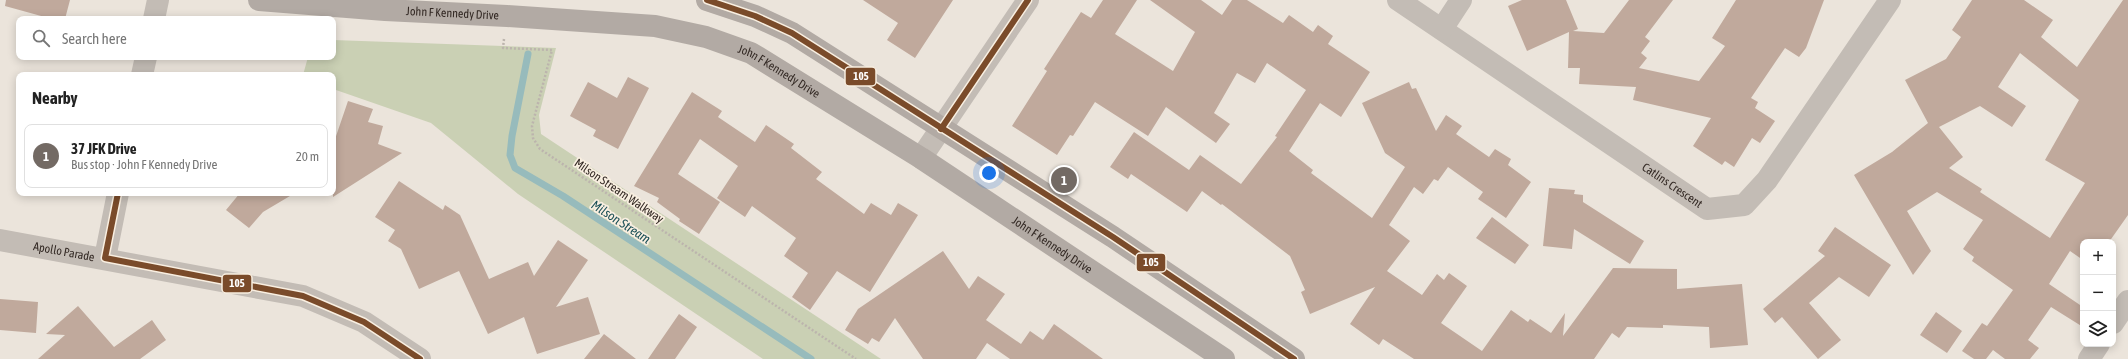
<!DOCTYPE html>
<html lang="en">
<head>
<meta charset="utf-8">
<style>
  body { margin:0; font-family:"Asap Condensed",sans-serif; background:#f6f6f6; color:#222 }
  .controls { position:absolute; right:12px; bottom:12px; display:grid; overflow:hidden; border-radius:8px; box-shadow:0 2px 10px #0003 }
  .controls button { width:36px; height:36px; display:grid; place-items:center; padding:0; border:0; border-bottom:1px solid #e0e0e0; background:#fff; color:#222; font:20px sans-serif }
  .you { position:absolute; left:989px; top:173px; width:14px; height:14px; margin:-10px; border:3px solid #fff; border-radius:50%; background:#1a73e8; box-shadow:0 0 0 6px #1a73e833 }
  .badge { display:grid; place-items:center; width:26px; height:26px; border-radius:50%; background:#736a64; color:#fff; font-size:13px; font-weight:700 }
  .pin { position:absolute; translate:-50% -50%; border:2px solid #fff; box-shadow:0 1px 4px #0006 }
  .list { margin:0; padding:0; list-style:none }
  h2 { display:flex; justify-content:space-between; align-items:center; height:52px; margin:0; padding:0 16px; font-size:17px }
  h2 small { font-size:13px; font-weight:400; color:#767676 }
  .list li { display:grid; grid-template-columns:26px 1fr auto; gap:12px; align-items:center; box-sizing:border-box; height:64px; margin:0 8px 8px; padding:0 8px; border:1px solid #e0e0e0; border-radius:8px }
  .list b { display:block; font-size:15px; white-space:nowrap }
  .list p { margin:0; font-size:13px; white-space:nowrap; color:#767676 }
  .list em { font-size:13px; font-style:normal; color:#767676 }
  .icon { flex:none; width:22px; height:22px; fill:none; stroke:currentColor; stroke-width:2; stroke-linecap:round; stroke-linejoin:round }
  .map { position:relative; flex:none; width:2128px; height:359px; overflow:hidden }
  .search { position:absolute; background:#fff; box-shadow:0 2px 10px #0003; left:16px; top:16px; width:320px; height:44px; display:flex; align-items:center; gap:10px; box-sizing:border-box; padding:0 14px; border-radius:8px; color:#767676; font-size:15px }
  .panel { position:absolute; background:#fff; box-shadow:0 2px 10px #0003; left:16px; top:72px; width:320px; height:124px; border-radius:8px }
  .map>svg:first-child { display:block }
  .green { fill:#cad0b4 }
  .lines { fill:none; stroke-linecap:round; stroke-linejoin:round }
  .stream { stroke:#97bbbc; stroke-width:7 }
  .building { fill:#c0a99c; fill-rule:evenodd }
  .path { stroke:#bcb4ad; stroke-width:2.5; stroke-dasharray:2 2; stroke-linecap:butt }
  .minor { stroke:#c3bcb5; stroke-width:22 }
  .major { stroke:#b2aaa4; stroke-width:22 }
  .bus-1-casing { stroke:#f9efe1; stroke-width:9 }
  .bus-1 { stroke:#7a4b2a; stroke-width:6 }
  .labels { text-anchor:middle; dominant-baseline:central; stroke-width:3.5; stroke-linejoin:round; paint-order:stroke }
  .street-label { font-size:12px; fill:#332924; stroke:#f9efe1 }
  .water-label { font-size:13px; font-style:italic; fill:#194e55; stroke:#f9efe1 }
  .line-badge { stroke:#f9efe1; stroke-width:1.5 }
  .badge-label { font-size:11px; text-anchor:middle; font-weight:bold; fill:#fff }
</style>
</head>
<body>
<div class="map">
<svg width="2128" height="359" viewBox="0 0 2128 359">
  <rect width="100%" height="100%" fill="#ebe4db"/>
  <path class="green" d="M333 40 556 48 539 115 541 134 881 359H763L518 194 431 123 336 90 333 96V75H303L308 57H333Z"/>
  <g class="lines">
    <path class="stream" d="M528 54 512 136 510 155 515 168 563 196 811 359"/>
  </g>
  <path class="building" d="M6 0H70L65 19H52L5 6Z
    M863 0H953L915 58 887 40 898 23Z
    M1103 0H1137L1115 34 1173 71 1195 32 1150 0H1201L1222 15 1232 0H1247L1283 23 1289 15 1313 32 1318 25 1333 36 1328 44 1370 72 1341 117 1320 103 1289 151 1313 170 1311 173 1372 218 1405 167 1385 153 1362 103 1409 82 1412 89 1416 88 1436 131 1446 115 1462 126 1456 134 1489 157 1495 149 1511 159 1508 165 1531 182 1506 218 1478 199 1483 192 1448 167 1438 181 1434 179 1423 194 1414 187 1389 225 1410 241 1387 271 1422 295 1437 274 1444 280 1449 273 1467 286 1441 323 1482 351 1511 310 1528 322 1530 319 1551 333 1565 313 1563 336 1613 268 1677 269V289L1742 284 1748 345 1710 348 1709 327 1663 325V328L1627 327 1619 338 1612 333 1594 359H1414L1383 339 1379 345 1350 324 1375 287 1310 314 1301 292 1305 290 1290 256 1222 204 1221 205 1202 191 1187 212 1131 174 1128 179 1110 167 1134 132 1189 170 1200 155 1241 184 1277 137 1275 136 1306 90 1267 63 1255 83 1237 73 1214 113 1230 124 1216 143 1166 107 1148 136 1095 102 1073 136 1070 135 1057 155 1012 126 1047 71 1044 69 1081 12 1091 18Z
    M1522 0H1566L1578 29 1573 31 1604 33 1629 0H1673L1645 37 1650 41 1641 53 1647 58 1639 68 1699 81 1725 46 1712 38 1736 0H1824L1806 48 1799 57 1785 48 1751 98 1758 102 1755 108 1775 121 1760 143 1752 138 1734 167 1725 161 1722 165 1693 146 1711 118 1633 100 1636 87 1579 84 1580 68H1568L1569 32 1527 51 1508 6Z
    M1972 0H2024L2053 20 2041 37 2077 67 2123 0H2128V215L2109 242H2083V260L2070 251 2049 284 2083 307V327L2051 307 2028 340 2039 348 2030 359H2005L1993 350 1986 359H1974L1962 351 1982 323 1987 326 2013 290 1972 261 1974 257 1963 249 1983 220 1937 192 1907 211 1931 251 1913 275 1854 175 1892 152 1928 123 1905 80 1946 59 1961 37 1952 30ZM2020 53 2079 100 2045 160 2085 183 2050 238 1980 192 1982 189 1949 168 1963 157 1939 127 1980 106 2012 127 2026 106 1998 87Z
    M628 77 649 88 618 149 593 136 596 130 570 116 588 82 617 98Z
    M692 92 722 111 718 117 755 142 766 125 794 144 791 148 822 172 816 179 864 214 871 203 891 215 898 203 918 215 870 292 837 271 810 310 792 297 808 273 784 256 796 238 752 206 745 217 717 198 738 166 700 139 678 174 720 202 699 234 679 221 680 219 657 202 659 198 634 186Z
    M348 101 373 109 368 122 383 126 378 144 402 153 333 197V145Z
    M399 181 443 210 445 205 460 215 489 279 528 262 534 276 558 240 588 260 556 307 588 297 600 334 537 354 524 317 488 334 459 271 419 289 401 249 388 241 395 230 375 217Z
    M1549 188 1575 190 1574 194 1583 195V202L1644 241 1630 264 1574 229 1572 249 1543 246Z
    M240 193H295L263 212 249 228 226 210Z
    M1492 217 1529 245 1515 264 1476 238Z
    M1835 227 1891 265 1869 297 1839 277 1809 303 1841 340 1818 359 1782 317 1775 323 1763 309 1825 256 1818 251Z
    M943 251 969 289 978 276 1005 294 986 320 1021 344 1030 331 1043 340 1054 324 1103 359H1010L987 343 976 359H923L895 318 879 342 872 338 868 344 845 330 858 309Z
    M0 299 38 302 36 333 0 330Z
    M78 306 114 347 152 320 166 340 140 359H38L65 335 46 334Z
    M1936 312 1962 331 1947 353 1920 335Z
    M679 314 697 327 675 359H648Z
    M604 334 636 359H584Z"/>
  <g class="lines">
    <path class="path" d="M504 39 503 48 552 50 532 126 533 138 540 149 856 359"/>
    <g class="minor">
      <path id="s1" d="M1398 0 1707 209 1744 205 1767 180 1890 0"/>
      <path d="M154 19 158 0"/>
      <path d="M1442 29 1461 0"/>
      <path d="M142 75 146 57"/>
      <path d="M921 158 1028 0"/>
      <path id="s2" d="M0 240 303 296 364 322 420 359"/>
      <path d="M105 258 118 193"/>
      <path d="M2113 323 2128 301"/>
      <path d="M2089 359 2099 344"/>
    </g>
    <g class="major">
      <path id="s3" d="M259 0 385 10 507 16 655 26 706 37 751 53 921 158 1224 359"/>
      <path d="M707 0 755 16 792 33 1113 237 1294 359"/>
    </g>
    <defs>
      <path id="bus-1" d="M707 0 755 16 792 33 1113 237 1294 359
        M941 129 1028 0
        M118 193 105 258 303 296 364 322 420 359"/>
    </defs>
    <use href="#bus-1" class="bus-1-casing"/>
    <use href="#bus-1" class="bus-1"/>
  </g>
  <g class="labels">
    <g class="street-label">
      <text stroke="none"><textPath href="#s3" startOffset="194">John F Kennedy Drive</textPath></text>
      <text stroke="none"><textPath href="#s3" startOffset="530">John F Kennedy Drive</textPath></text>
      <text stroke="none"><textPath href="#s1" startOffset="331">Catlins Crescent</textPath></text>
      <text transform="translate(619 191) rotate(34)">Milson Stream Walkway</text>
      <text stroke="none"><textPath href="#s3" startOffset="854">John F Kennedy Drive</textPath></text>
      <text stroke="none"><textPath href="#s2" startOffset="65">Apollo Parade</textPath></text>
    </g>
    <g class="water-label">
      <text transform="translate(621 222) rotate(33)">Milson Stream</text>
    </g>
  </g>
  <g class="line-badge">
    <rect x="845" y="67" width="31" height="19" rx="4" fill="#7a4b2a"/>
    <rect x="1136" y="253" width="30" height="19" rx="4" fill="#7a4b2a"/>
    <rect x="222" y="274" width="30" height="19" rx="4" fill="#7a4b2a"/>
  </g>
  <g class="badge-label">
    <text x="861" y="80">105</text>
    <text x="1151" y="266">105</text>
    <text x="237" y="287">105</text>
  </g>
</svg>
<div class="controls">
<button>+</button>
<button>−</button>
<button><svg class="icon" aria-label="layers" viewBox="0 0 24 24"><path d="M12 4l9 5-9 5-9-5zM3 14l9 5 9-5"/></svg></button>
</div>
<div class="you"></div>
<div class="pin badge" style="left:1064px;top:180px">1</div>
<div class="search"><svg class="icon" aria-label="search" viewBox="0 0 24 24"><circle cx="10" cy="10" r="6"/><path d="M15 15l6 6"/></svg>Search here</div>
<section class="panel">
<h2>Nearby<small></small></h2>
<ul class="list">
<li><span class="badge">1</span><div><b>37 JFK Drive</b><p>Bus stop · John F Kennedy Drive</p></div><em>20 m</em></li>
</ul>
</section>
</div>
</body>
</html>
